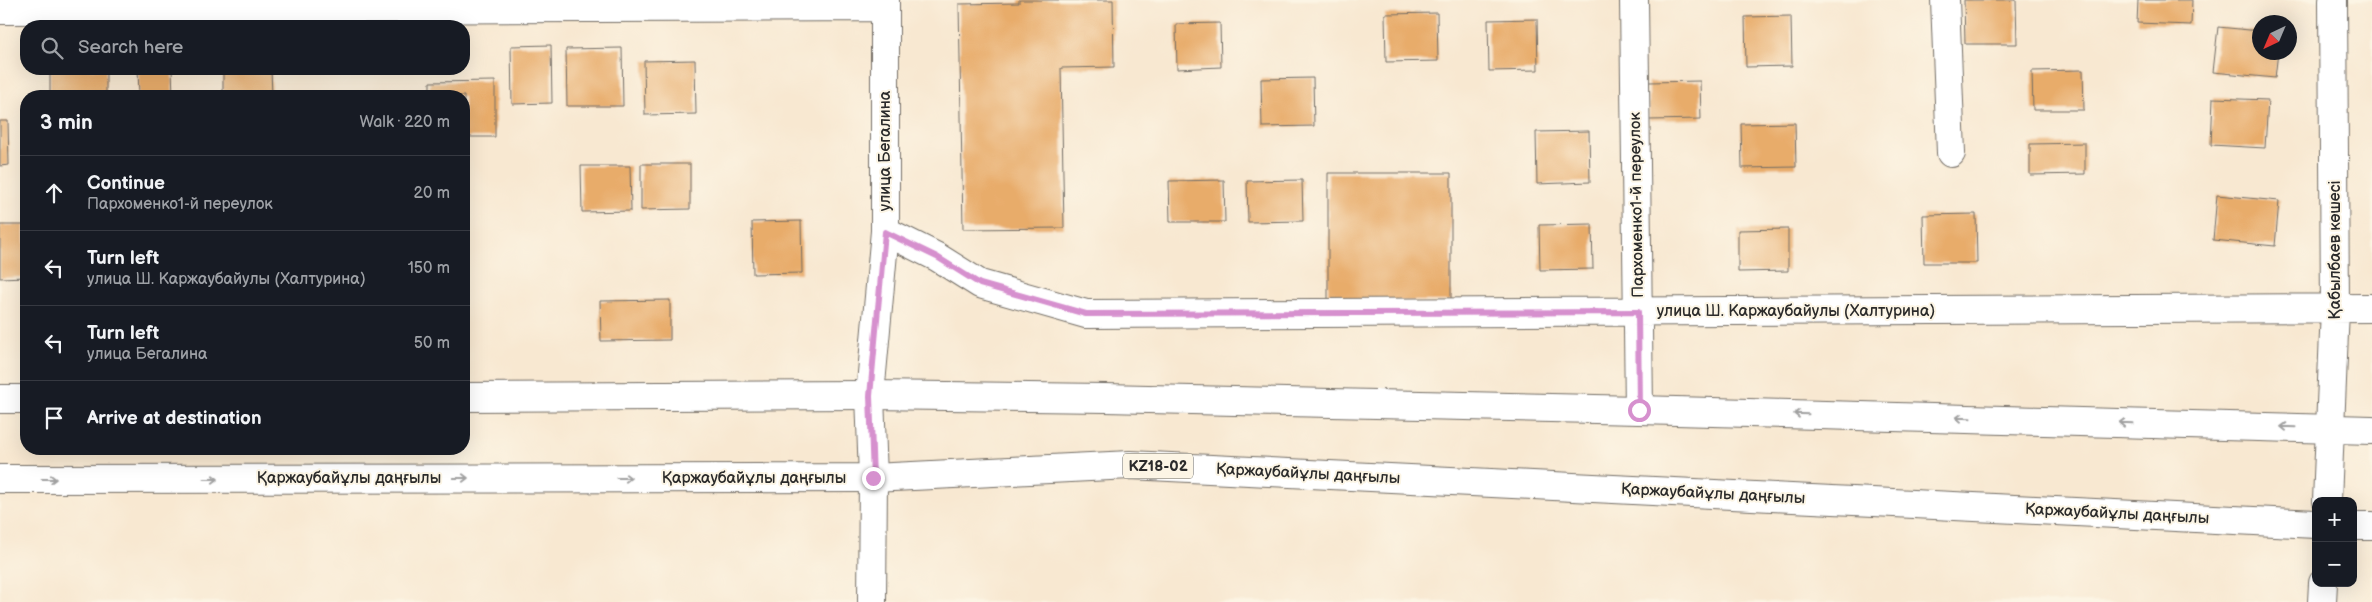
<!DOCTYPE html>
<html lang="en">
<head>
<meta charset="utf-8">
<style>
  body { margin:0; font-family:"Balsamiq Sans",sans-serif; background:#20242c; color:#f1f3f6 }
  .controls { position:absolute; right:15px; bottom:15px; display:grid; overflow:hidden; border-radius:10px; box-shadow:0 5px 20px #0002 }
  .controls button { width:45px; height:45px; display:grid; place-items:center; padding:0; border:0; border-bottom:1px solid #363941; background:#171b24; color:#f1f3f6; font:25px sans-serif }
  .compass { position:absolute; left:2252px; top:15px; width:45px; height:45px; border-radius:50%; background:#171b24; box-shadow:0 5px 20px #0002; rotate:224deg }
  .stop { position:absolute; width:15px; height:15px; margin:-11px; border:4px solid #d690ce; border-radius:50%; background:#fff }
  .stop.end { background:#d690ce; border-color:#fff; box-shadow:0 1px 5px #0008 }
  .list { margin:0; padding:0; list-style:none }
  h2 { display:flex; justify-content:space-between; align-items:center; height:65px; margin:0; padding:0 20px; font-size:21px }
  h2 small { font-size:16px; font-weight:400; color:#9ea1a6 }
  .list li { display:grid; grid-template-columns:32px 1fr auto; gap:15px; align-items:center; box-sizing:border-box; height:75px; padding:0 20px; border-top:1px solid #363941 }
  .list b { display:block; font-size:19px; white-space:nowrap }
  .list p { margin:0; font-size:16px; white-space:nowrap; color:#9ea1a6 }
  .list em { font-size:16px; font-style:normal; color:#9ea1a6 }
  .icon { flex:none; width:28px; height:28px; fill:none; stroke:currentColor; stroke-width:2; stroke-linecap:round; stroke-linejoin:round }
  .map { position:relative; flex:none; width:2372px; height:602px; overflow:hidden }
  .search { position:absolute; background:#171b24; box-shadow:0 5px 20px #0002; left:20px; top:20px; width:450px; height:55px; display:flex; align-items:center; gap:12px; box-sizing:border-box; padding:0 18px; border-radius:20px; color:#9ea1a6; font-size:19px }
  .panel { position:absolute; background:#171b24; box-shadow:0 5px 20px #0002; left:20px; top:90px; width:450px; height:365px; border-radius:20px }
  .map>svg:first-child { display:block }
  .building { fill:#e8ac6a }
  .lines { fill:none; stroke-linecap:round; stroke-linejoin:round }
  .minor-casing { stroke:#736d65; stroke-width:30 }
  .major-casing { stroke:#736d65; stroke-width:30 }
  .highway-casing { stroke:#736d65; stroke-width:30 }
  .minor { stroke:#fff; stroke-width:28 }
  .major { stroke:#fff; stroke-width:28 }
  .highway { stroke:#fff; stroke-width:28 }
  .oneway { stroke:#a0a0a0 }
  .route { stroke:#d690ce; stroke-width:6 }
  .labels { text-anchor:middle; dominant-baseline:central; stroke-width:4; stroke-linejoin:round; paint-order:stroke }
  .shield { fill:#fcf5e5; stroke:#6a6863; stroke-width:1 }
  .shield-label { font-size:15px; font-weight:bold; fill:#2b2b2b }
  .street-label { font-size:16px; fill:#2b2b2b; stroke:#fcf5e5 }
</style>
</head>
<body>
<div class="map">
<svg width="2372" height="602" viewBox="0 0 2372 602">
  <rect width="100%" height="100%" fill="#fcf5e5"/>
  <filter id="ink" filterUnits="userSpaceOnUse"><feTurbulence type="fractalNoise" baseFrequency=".02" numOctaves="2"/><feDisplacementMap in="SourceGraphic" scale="10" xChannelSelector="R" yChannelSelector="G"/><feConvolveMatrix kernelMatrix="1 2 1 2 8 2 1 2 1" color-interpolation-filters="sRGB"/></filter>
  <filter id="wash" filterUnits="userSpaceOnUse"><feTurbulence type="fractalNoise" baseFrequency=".0096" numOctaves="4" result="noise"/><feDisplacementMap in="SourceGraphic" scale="20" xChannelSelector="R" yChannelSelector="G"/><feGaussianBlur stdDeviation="1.12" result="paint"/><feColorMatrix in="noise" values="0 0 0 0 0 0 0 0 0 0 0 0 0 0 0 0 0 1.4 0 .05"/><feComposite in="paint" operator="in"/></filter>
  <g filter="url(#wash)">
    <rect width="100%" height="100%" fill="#f8e8d1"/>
    <g id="blocks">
      <path class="building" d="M1019 0H1113L1114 67 1061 68 1064 228 963 229 959 4 1019 3Z
        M1964 0H2016L2017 44H1965Z
        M2138 0H2192L2191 25 2137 23Z
        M1437 13 1438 61 1386 62 1385 14Z
        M1791 16 1792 66 1746 67 1745 17Z
        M1537 19 1538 70 1489 71 1488 20Z
        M1220 23 1221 67 1177 69 1176 24Z
        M2218 27 2260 31V52H2278L2275 78 2213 72Z
        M551 45 552 103 512 104 511 46Z
        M622 48 623 106H567L566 49Z
        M695 60 696 114 645 115 644 61Z
        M50 69H106V96H50Z
        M138 69H172L173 96H139Z
        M223 69H271L272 96H223Z
        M2083 70 2084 110H2033L2032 71Z
        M1313 78 1314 126 1262 127 1261 79Z
        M495 81V137H464V96H430V82Z
        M1700 81 1701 119 1649 120V82Z
        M399 93V96H339V94Z
        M2213 98 2268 100 2265 148 2211 145Z
        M0 121H8L9 165 0 166Z
        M1795 123 1796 167 1742 168 1741 124Z
        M1589 131 1590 182 1537 184 1536 132Z
        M2085 143V174L2030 175V144Z
        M641 164H690V209L641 210Z
        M581 166H630L631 211 582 212Z
        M1328 173H1451V301H1328Z
        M1224 180 1225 222H1170L1169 181Z
        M1302 180 1303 221 1248 222 1247 181Z
        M2217 195 2279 201 2275 246 2213 240Z
        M1976 214 1977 263H1924L1923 215Z
        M801 221 802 273 753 274 752 222Z
        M1592 224 1593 269 1540 270 1539 225Z
        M0 225H24L25 277 0 278Z
        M1788 229V271L1738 272V230Z
        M670 300V340L601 341 600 301Z"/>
    </g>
  </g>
  <g filter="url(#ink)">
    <use href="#blocks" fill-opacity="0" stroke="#736d65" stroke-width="1"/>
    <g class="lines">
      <defs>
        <path id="minor" d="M1634 0 1639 410
          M1945 0 1951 153
          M0 10 885 7
          M885 231 937 257 980 284 1086 314 2372 308
          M2330 428 2335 309 2333 0
          M872 602 873 478 870 395 885 231V0"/>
        <path id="major" d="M2327 501 2330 428
          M2322 602 2323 583"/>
        <path id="highway" d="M464 397 870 395 1105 398 1639 410 2372 430
          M0 399H26
          M0 479 873 478 1130 465 2316 524
          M2353 526H2372"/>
      </defs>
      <use href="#minor" class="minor-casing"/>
      <use href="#major" class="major-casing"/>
      <use href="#highway" class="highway-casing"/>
      <use href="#minor" class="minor"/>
      <use href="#major" class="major"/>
      <use href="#highway" class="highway"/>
    </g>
    <defs><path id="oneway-shaft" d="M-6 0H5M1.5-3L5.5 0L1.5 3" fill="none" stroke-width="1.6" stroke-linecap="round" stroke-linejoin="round" transform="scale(1.25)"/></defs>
    <g class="oneway">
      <use href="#oneway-shaft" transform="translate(1801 414) rotate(-178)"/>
      <use href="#oneway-shaft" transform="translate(1963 418) rotate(-178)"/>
      <use href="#oneway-shaft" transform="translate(2126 423) rotate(-178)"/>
      <use href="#oneway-shaft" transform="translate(2288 427) rotate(-178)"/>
      <use href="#oneway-shaft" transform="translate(461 478)"/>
      <use href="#oneway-shaft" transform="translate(624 478)"/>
      <use href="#oneway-shaft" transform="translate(49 479)"/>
      <use href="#oneway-shaft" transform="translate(211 479)"/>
    </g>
  </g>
  <g class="lines" filter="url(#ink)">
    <path class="route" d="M873 478 870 396 885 232 937 257 980 284 1086 314 1638 312 1639 410"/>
  </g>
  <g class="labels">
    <rect class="shield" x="1123" y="453.5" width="70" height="25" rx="4"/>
    <g class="shield-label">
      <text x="1158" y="466">KZ18-02</text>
    </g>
    <g class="street-label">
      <text transform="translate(885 151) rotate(-90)">улица Бегалина</text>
      <text transform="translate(1637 205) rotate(-91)">Пархоменко1-й переулок</text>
      <text transform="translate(2335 250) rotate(-90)">Қабылбаев көшесі</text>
      <text x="1796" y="311">улица Ш. Каржаубайулы (Халтурина)</text>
      <text transform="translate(1308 474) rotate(3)">Қаржаубайұлы даңғылы</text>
      <text x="349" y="478">Қаржаубайұлы даңғылы</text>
      <text x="754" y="478">Қаржаубайұлы даңғылы</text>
      <text transform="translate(1713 494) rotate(3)">Қаржаубайұлы даңғылы</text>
      <text transform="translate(2117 514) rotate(3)">Қаржаубайұлы даңғылы</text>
    </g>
  </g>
</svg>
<div class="controls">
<button>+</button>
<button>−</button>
</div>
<svg class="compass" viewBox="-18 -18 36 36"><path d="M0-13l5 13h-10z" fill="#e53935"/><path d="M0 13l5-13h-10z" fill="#9ea1a6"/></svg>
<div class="stop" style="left:1639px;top:410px"></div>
<div class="stop end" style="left:873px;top:478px"></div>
<div class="search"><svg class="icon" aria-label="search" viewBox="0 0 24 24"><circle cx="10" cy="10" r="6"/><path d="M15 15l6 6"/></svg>Search here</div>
<section class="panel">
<h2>3 min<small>Walk · 220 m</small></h2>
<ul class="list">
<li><svg class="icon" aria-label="ahead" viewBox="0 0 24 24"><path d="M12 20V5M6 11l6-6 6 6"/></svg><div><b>Continue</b><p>Пархоменко1-й переулок</p></div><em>20 m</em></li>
<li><svg class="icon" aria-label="left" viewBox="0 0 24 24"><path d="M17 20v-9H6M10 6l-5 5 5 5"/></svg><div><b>Turn left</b><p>улица Ш. Каржаубайулы (Халтурина)</p></div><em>150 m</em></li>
<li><svg class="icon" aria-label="left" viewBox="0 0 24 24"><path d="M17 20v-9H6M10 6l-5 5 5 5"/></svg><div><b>Turn left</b><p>улица Бегалина</p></div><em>50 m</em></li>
<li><svg class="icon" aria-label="arrive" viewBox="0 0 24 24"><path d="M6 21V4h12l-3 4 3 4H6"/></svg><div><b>Arrive at destination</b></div></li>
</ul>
</section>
</div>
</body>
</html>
